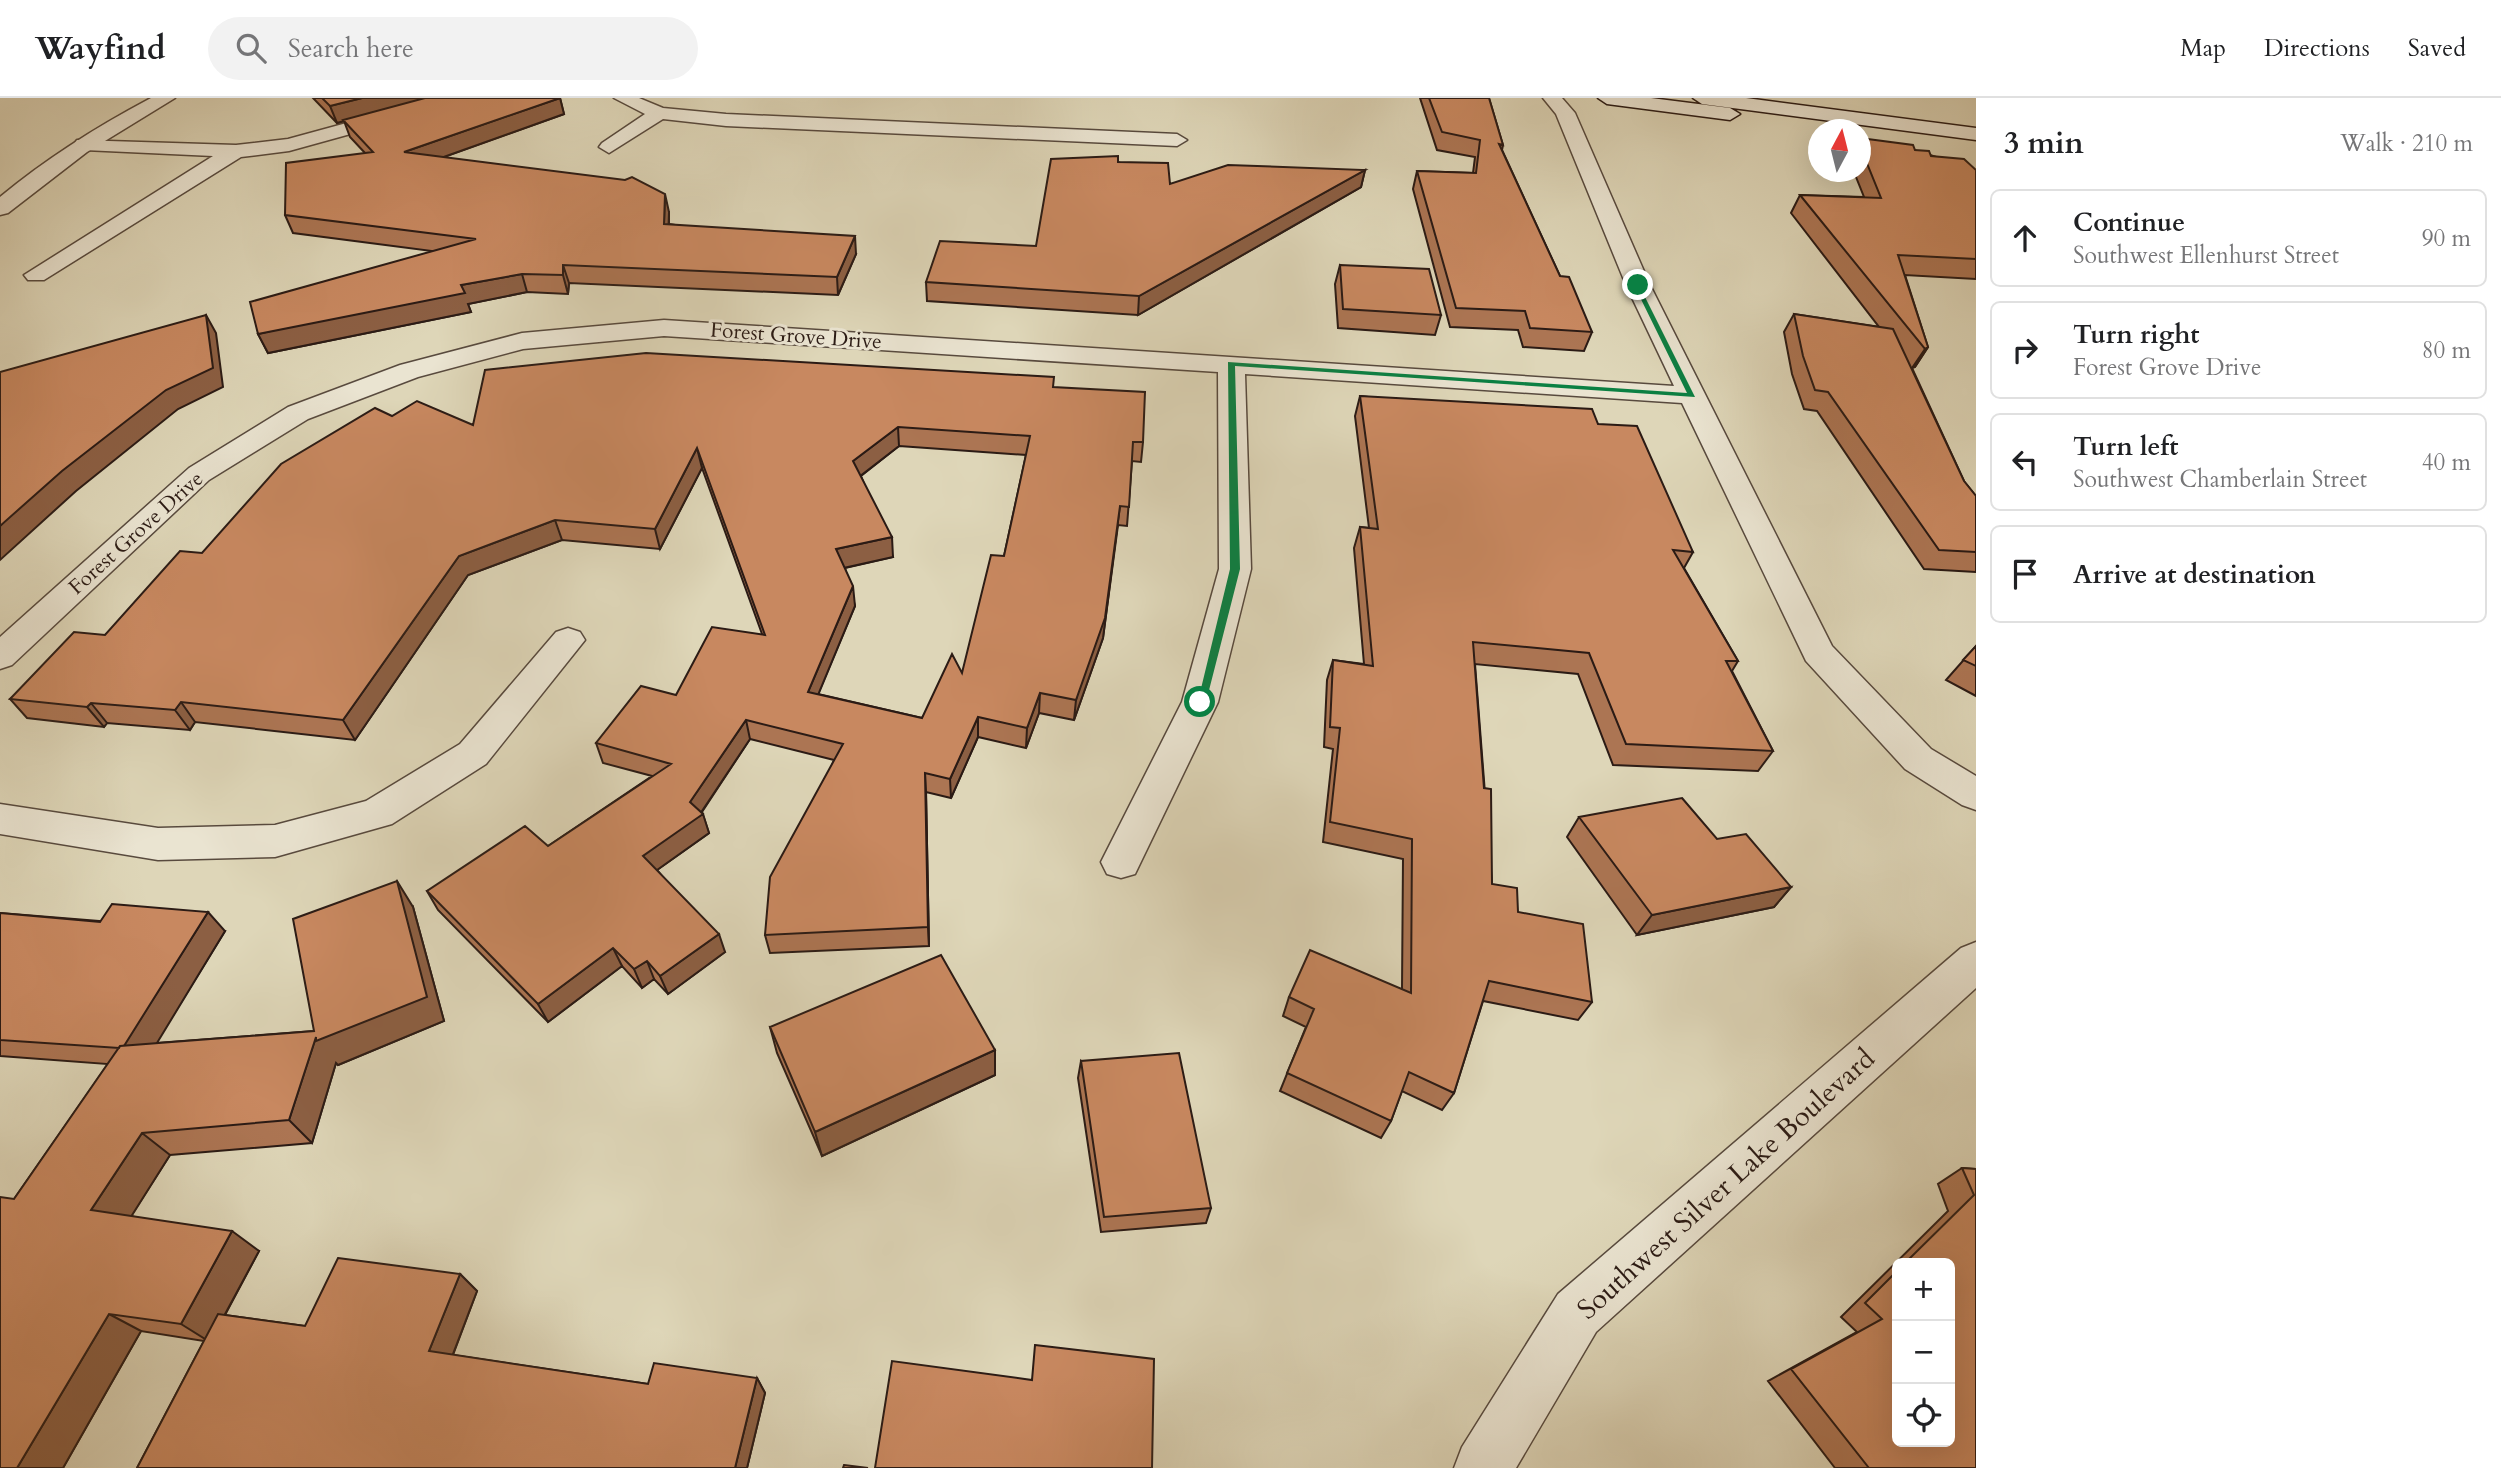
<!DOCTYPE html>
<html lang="en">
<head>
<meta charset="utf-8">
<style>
  body { margin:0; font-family:Cardo,serif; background:#f2f2f2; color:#202124 }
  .controls { position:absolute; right:21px; bottom:21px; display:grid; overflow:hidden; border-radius:10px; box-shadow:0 7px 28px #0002 }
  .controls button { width:63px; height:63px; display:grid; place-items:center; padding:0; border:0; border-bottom:2px solid #e0e0e0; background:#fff; color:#202124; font:35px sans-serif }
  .compass { position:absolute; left:1808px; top:21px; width:63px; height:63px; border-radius:50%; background:#fff; box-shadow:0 7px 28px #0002; rotate:7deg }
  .stop { position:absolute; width:21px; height:21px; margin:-16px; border:5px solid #0b8043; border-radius:50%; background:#fff }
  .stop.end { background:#0b8043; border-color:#fff; box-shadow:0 2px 7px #0008 }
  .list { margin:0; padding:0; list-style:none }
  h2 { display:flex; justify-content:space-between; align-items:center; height:91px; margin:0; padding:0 28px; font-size:30px }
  h2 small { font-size:23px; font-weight:400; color:#757577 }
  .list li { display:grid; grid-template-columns:46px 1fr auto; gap:21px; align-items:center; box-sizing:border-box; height:98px; margin:0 14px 14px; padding:0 14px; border:2px solid #e0e0e0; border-radius:10px }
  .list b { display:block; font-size:26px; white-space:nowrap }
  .list p { margin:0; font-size:23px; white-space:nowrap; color:#757577 }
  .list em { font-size:23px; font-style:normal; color:#757577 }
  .icon { flex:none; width:38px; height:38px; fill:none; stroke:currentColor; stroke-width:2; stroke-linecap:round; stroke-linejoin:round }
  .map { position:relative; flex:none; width:1976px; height:1370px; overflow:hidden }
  header { display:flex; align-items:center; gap:42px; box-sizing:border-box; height:98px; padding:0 35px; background:#fff; border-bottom:2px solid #e0e0e0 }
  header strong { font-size:33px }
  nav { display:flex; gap:38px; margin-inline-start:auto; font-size:24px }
  .search { width:490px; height:63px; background:#f2f2f2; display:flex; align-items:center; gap:18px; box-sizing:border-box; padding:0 24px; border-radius:38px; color:#757577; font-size:26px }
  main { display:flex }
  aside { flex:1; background:#fff }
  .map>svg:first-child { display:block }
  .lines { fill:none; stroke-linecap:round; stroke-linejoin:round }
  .minor-casing { stroke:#584a3e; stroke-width:3 }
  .tertiary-casing { stroke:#584a3e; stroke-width:3 }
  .secondary-casing { stroke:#2b1b15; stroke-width:3 }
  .minor { fill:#eae4d1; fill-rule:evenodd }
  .tertiary { fill:#eae4d1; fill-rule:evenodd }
  .secondary { fill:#eae4d1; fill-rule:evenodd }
  .wall { fill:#ac7553; stroke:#2b1b15; stroke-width:2; fill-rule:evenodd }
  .shaded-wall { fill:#8c5f43; stroke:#2b1b15; stroke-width:2 }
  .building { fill:#c88860; stroke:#2b1b15; stroke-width:2; fill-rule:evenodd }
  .route { fill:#0b8043 }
  .labels { text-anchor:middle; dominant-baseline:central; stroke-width:6; stroke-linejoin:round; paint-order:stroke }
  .far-street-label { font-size:21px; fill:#2b1b15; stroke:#eae4d1 }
  .near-street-label { font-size:28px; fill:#2b1b15; stroke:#eae4d1 }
</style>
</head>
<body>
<header>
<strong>Wayfind</strong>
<div class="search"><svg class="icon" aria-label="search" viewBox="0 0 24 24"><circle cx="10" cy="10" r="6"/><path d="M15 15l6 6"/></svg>Search here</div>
<nav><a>Map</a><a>Directions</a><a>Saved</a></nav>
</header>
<main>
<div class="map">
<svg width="1976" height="1370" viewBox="0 0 1976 1370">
  <rect width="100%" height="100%" fill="#ded6b8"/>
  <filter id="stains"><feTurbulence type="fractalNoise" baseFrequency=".00286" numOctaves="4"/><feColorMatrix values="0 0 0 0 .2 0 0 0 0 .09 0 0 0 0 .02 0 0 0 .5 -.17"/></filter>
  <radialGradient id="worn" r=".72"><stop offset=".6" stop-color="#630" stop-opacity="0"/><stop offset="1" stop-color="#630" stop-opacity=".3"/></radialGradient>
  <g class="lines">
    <defs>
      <path id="minor" d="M438 0H468L466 4 289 53 241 59 44 182H28L24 177 213 58 84 52 77 50 74 46 77 42 236 47 288 41Z
        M614 0H639L663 10 726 16 1177 36 1187 42 1177 48 726 28 663 21 609 55 599 49 602 45 645 16Z
        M1543 0H1562L1575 15 1650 187 1832 548 1931 651 1976 678V712L1962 707 1905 671 1806 563 1682 305 1245 276 1251 471 1218 604 1135 776 1121 780 1107 776 1101 764 1182 604 1219 471 1218 274 664 238 523 251 418 279 308 321 209 382 12 567 0 571V539L189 370 288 309 400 267 522 235 664 222 1674 288 1626 187 1556 16Z
        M568 530 580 534 585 542 486 666 392 726 275 759 158 762 0 736V706L158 730 275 727 366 703 460 646 556 534Z
        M1976 844V890L1596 1234 1516 1370H1454L1462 1349 1558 1196 1961 850Z"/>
      <path id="tertiary" d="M151 0H175L87 54 8 115 0 117V99C47 60 98 28 151 0Z"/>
      <path id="secondary" d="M1598 0H1651L1730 10 1740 16 1730 22 1607 6Z
        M1693 0H1746L1976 30V42L1702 6Z"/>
    </defs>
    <use href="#minor" class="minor-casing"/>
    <use href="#tertiary" class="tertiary-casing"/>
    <use href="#secondary" class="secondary-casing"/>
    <use href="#minor" class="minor"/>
    <use href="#tertiary" class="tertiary"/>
    <use href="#secondary" class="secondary"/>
  </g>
  <path class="wall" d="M313 0H560L564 16 444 59 669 114V126L856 156 838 197 569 185 568 196 527 194 468 206 471 214 268 255 258 236 432 153 293 135 285 117 365 55 350 39 344 23 337 25Z
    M1420 0H1489L1503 47 1502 52 1560 178 1592 234 1584 253 1523 249 1518 232 1450 229 1413 91 1417 73 1473 75 1475 59 1437 52Z
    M1860 40 1915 52 1976 72V181L1905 177 1928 249 1915 269 1912 270 1964 383 1976 398V474L1924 471 1817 313 1804 311 1792 276 1784 234 1794 216 1879 229 1791 115 1800 97 1864 99 1854 74H1860Z
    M1118 64 1170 86 1365 72 1361 89 1138 217 927 203 926 184 1036 148Z
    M1340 167 1441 217 1435 237 1338 230 1335 186Z
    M1053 289 1143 344 1141 364 1132 363 1127 428 1118 427 1103 540 1074 622 1039 615 1026 650 978 639 951 700 926 694 929 848 770 855 765 837 834 662 750 641 702 714 709 735 657 772 725 854 668 896 654 881 642 890 622 868 548 924 438 812 427 793 548 748 652 678 603 665 596 645 676 597 762 536 702 370 660 451 562 442 468 477 355 642 195 624 190 632 107 625 104 629 27 620 10 601 105 537 202 455 392 318 473 327ZM899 348 1026 357 1004 458 962 575 922 620 818 596 855 508 845 470 893 459 861 378Z
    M1360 298 1598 326 1693 454 1684 470 1738 563 1732 573 1773 653 1758 673 1613 667 1578 576 1475 566 1492 786 1518 814 1592 904 1578 922 1483 903 1454 995 1442 1012 1402 993 1391 1023 1381 1040 1280 993 1306 929 1283 918 1289 899 1402 891 1403 761 1323 744 1333 651 1324 649 1327 582 1333 562 1364 566 1354 450 1360 429 1369 430 1355 318Z
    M1976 548V598L1946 582Z
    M1579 719 1717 741 1791 789 1774 809 1637 837 1567 739Z
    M413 809 444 923 338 967 336 965 312 1045 170 1057 131 1118 259 1153 225 1217 305 1228 460 1176 477 1193 453 1257 648 1286 757 1280 765 1295 747 1370H137L204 1243 141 1233 63 1370H0L14 1101 108 966 0 958V815L225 833 156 945 314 933Z
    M770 929 995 952V977L822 1058 777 955Z
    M1081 963 1211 1110 1206 1125 1101 1134 1078 980Z
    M1962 1070 1976 1071V1370H1835L1768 1283 1857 1234 1841 1219 1948 1113 1938 1086ZM1897 1165H1950L1897 1344Z"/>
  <path class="shaded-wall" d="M362 0H428L337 25 330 8Z
    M560 0 564 16 410 71 404 54Z
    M1365 72 1361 89 1138 217 1139 198Z
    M665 96 669 114 668 144 664 126Z
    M855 138 856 156 838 197 837 179Z
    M563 167 569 185 568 196 563 177Z
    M522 176 527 194 468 206 471 214 268 255 258 236 461 187Z
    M206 217 216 235 223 289 178 311 76 393 0 462V428Z
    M1928 249 1915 269 1912 270 1925 251Z
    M898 329 899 348 855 382 853 363Z
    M697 350 702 370 660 451 655 431Z
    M1120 408 1103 540 1074 622 1076 602Z
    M555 422 562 442 468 477 355 642 343 622 459 458Z
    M892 439 893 459 839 471 836 451Z
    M853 488 855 508 811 614 808 594Z
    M1040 595 1039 615 1026 650 1027 630Z
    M181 604 195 624 190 632 175 612Z
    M91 605 107 625 104 629 87 609Z
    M978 619V639L951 700 950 681Z
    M746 622 750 641 698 719 703 716 709 735 650 777 643 758 690 704Z
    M925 675 926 694 929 848 928 829Z
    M397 783 413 809 444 923 338 967 336 965 312 1045 289 1022 316 939Z
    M1791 789 1774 809 1637 837 1652 817Z
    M208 814 225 833 143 968 122 950Z
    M719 836 725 854 668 896 660 878Z
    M613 850 622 868 548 924 538 906Z
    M647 863 654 881 642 890 634 871Z
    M995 952V977L822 1058 815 1034Z
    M142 1035 170 1057 122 1133 91 1112Z
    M232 1133 259 1153 210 1244 181 1226Z
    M460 1176 477 1193 448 1269 429 1253Z
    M109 1216 141 1233 63 1370H17Z
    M757 1280 765 1295 747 1370H735Z"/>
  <path class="building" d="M322 0H362L330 8Z
    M425 0H560L404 54 625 82 632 79 665 96 664 126 855 138 837 179 563 167V177L522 176 461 187 465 195 258 236 250 204 476 141 285 117 286 65 373 54 343 22Z
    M1429 0H1489L1503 47 1499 46 1560 178 1569 179 1592 234 1530 230 1525 213 1456 210 1417 73 1476 75 1480 42 1442 34Z
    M1860 40 1913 47 1915 52 1929 53 1931 58 1964 61 1976 72V161L1898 157 1928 249 1925 251 1800 97 1881 100 1860 48Z
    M1118 58V64L1168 65 1170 86 1228 67 1365 72 1139 198 926 184 940 143 1036 148 1051 61Z
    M1340 167 1429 171 1441 217 1343 211Z
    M1794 216 1893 231 1964 383 1976 398V454L1939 452 1828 294 1815 292 1803 258Z
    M206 217 213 270 166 292 62 373 0 428V274Z
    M646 255 1054 279 1053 289 1145 294 1143 344H1133L1129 409 1120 408 1105 520 1076 602 1040 595 1027 630 978 619 950 681 925 675 928 829 765 837 770 779 843 646 746 622 690 704 703 716 643 758 719 836 660 878 647 863 634 871 613 850 538 906 427 793 525 728 548 748 671 666 596 645 641 588 676 597 712 529 765 537 697 350 655 431 555 422 459 458 343 622 181 604 175 612 91 605 87 609 10 601 74 534 105 537 180 453 202 455 281 366 375 310 392 318 417 303 473 327 485 272ZM898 329 1030 338 1004 458 991 457 962 575 952 556 922 620 808 594 853 488 836 451 892 439 853 363Z
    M1360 298 1592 311 1598 326 1637 328 1693 454 1673 452 1738 563H1726L1773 653 1626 646 1589 555 1473 544 1484 690 1491 691 1492 786 1517 790 1518 814 1583 826 1592 904 1489 883 1454 995 1409 974 1391 1023 1287 975 1314 911 1289 899 1310 852 1411 895 1412 741 1330 724 1340 630 1330 629 1333 562 1373 568 1360 429 1378 431Z
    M1976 548V568L1963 562Z
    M1682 700 1717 741 1746 736 1791 789 1652 817 1579 719Z
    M397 783 427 899 316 943V939L289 1022 142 1035 91 1112 232 1133 181 1226 109 1216 17 1370H0V1099L14 1101 120 948 314 933 293 821Z
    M112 806 208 814 124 948H120L119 950 0 942V815L100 824Z
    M941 857 995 952 815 1034 770 929Z
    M1179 955 1211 1110 1104 1119 1081 963Z
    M1962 1070 1976 1071V1370H1869L1791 1271 1882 1221 1865 1205 1897 1173V1344H1950V1165H1905L1974 1097Z
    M338 1160 460 1176 429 1253 648 1286 654 1265 757 1280 735 1370H137L218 1216 305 1228Z
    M1035 1247 1154 1261 1152 1370H875L892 1263 1032 1282Z
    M844 1367 868 1370H843Z"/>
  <path class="route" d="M1638 185 1695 299 1235 268 1240 471 1206 604 1197 607 1230 471 1228 264 1687 295 1634 187Z"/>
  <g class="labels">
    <g class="far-street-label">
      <text transform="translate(796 238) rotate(4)">Forest Grove Drive</text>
      <text transform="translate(136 435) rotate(-42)">Forest Grove Drive</text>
    </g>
    <g class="near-street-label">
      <text transform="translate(1726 1086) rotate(-42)">Southwest Silver Lake Boulevard</text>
    </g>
  </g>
  <rect width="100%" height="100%" filter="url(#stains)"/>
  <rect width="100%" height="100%" fill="url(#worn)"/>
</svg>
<div class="controls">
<button>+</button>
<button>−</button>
<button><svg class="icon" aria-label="locate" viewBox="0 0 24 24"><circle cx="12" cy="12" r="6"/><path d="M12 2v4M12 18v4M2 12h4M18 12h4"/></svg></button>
</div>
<svg class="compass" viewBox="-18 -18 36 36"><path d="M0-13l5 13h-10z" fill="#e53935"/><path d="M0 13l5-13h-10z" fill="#757577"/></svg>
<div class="stop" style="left:1200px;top:604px"></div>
<div class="stop end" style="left:1638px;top:187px"></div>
</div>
<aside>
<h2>3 min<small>Walk · 210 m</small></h2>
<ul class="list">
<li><svg class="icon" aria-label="ahead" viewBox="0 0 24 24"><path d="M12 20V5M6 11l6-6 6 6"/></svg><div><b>Continue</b><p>Southwest Ellenhurst Street</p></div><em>90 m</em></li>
<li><svg class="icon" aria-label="right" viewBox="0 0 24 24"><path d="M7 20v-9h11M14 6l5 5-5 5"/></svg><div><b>Turn right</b><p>Forest Grove Drive</p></div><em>80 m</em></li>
<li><svg class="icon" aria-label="left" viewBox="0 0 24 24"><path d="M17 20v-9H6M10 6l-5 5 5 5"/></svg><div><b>Turn left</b><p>Southwest Chamberlain Street</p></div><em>40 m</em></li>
<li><svg class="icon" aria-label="arrive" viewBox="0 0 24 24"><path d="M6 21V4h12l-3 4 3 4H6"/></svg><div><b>Arrive at destination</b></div></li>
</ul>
</aside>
</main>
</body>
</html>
